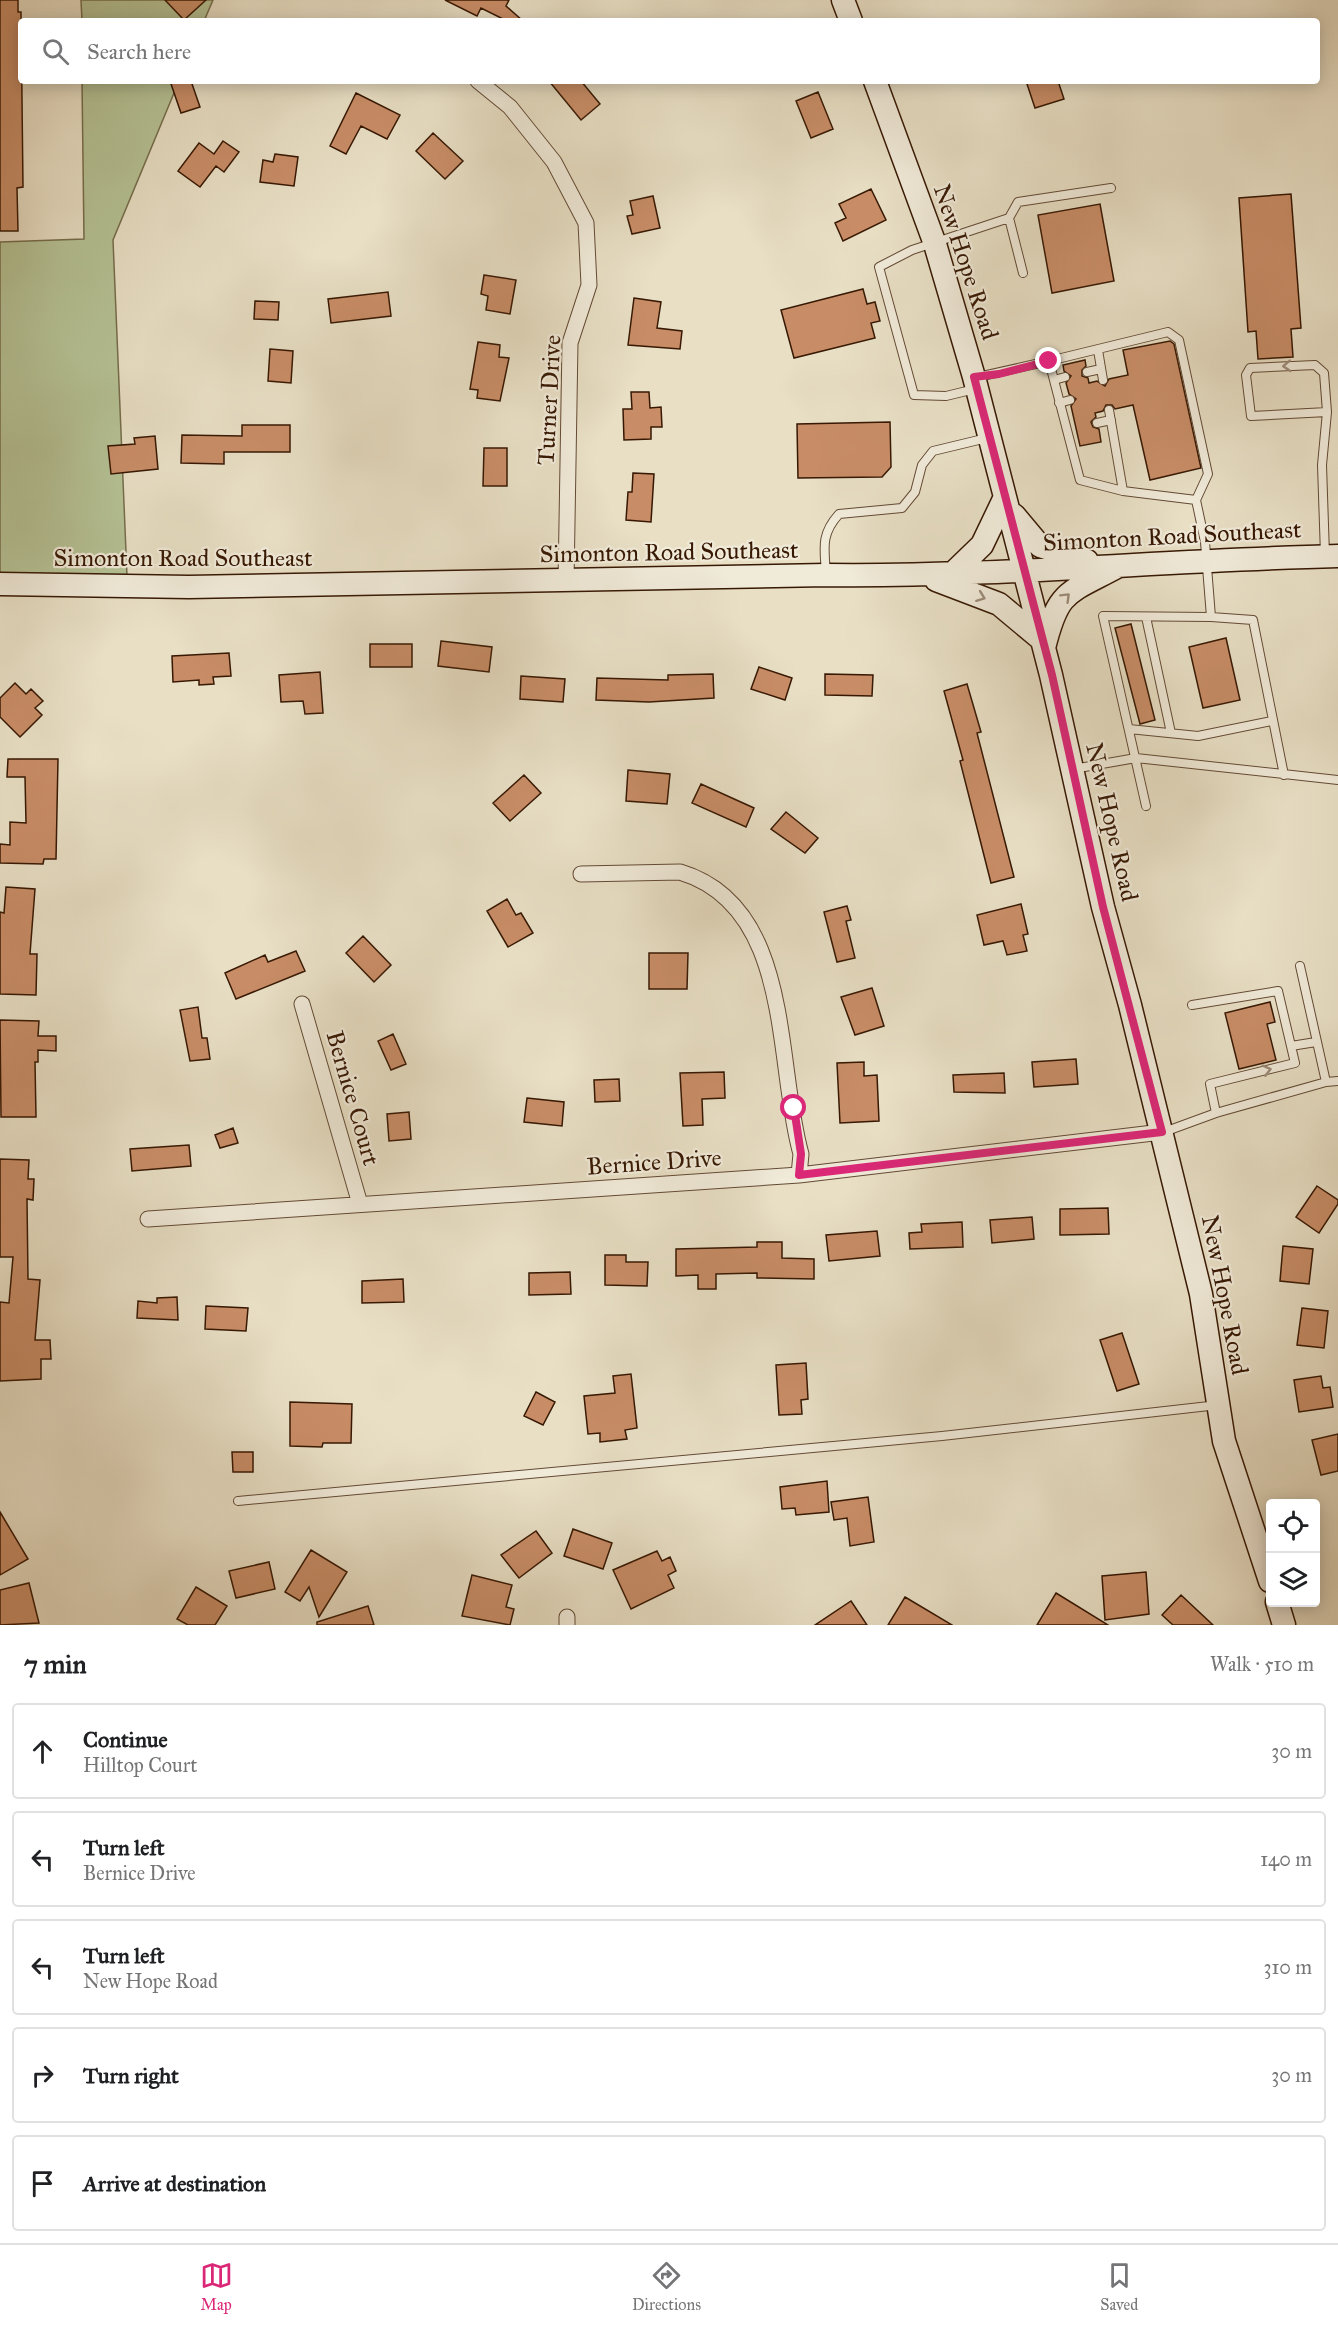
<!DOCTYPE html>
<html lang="en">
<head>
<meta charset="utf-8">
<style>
  body { margin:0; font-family:"IM FELL Great Primer",serif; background:#f2f2f2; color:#202124 }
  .controls { position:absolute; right:18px; bottom:18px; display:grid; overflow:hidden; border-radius:6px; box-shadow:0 3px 15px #0003 }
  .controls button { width:54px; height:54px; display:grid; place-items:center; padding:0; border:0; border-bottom:2px solid #e0e0e0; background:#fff; color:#202124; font:30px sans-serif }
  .stop { position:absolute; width:18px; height:18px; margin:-14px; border:4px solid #db2777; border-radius:50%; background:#fff }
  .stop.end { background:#db2777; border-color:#fff; box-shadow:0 2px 6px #0008 }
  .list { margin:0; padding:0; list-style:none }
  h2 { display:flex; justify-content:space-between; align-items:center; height:78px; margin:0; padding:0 24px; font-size:26px }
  h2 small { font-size:20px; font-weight:400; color:#757577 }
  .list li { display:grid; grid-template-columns:39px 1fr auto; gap:18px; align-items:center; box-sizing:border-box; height:96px; margin:0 12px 12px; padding:0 12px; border:2px solid #e0e0e0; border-radius:6px }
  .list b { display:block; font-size:22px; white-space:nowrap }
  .list p { margin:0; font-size:20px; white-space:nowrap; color:#757577 }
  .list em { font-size:20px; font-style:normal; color:#757577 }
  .icon { flex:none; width:33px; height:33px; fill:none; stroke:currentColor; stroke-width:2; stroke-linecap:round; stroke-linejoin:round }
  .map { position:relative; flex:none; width:1338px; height:1625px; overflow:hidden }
  .search { position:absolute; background:#fff; box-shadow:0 3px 15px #0003; left:18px; right:18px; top:18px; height:66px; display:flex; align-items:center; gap:15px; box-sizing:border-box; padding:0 21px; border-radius:6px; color:#757577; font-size:22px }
  .sheet { height:618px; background:#fff }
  nav { display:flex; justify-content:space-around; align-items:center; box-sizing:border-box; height:84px; border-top:2px solid #e0e0e0; background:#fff; font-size:16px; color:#757577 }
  nav a { display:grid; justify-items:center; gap:3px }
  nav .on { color:#db2777 }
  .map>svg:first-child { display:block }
  .green { fill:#b5c295; stroke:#766d4c; stroke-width:1.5 }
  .building { fill:#c88d67; stroke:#371803; stroke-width:1.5 }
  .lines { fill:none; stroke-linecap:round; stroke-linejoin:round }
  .lane-casing { stroke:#634a34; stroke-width:10 }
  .street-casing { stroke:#634a34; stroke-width:17 }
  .secondary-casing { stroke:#371803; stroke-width:25 }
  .lane { stroke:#f0ead9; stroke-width:8 }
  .street { stroke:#f0ead9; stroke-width:15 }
  .secondary { stroke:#f0ead9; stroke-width:22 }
  .oneway { stroke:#9d8c79 }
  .route { stroke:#db2777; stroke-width:8 }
  .labels { text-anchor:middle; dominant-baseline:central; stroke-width:4.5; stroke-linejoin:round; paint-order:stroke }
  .street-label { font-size:24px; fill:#371803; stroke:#f0ead9 }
</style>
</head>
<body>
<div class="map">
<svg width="1338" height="1625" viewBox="0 0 1338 1625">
  <rect width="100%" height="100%" fill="#e8dfc5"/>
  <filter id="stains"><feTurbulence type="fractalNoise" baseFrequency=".00333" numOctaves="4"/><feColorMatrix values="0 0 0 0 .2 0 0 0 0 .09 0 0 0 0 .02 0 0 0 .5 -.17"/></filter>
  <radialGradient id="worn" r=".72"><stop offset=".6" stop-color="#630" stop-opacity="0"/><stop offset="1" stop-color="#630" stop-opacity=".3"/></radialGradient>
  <path class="green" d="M81 0H213L204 21H82Z
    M82 81H179L113 240 127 576 0 577V242L84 239Z"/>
  <path class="building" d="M0 0H18V12H21L23 187 17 188 18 231H0Z
    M165 0H206L184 20Z
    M445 0H509L506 6 523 21H507L481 8 477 16Z
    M170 81H191L200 107 181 113Z
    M549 81H581L600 104 581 120Z
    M1026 81H1058L1064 99 1035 108Z
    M818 92 833 129 811 138 796 101Z
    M356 93 400 115 387 139 361 126 346 154 330 146Z
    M433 133 463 161 445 179 416 151Z
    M223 141 239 152 224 172 216 166 200 187 178 171 199 143 214 154Z
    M275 154 298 157 294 186 260 182 263 160 273 162Z
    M871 189 886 220 843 241 835 223 846 218 839 204Z
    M1291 194 1301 328 1291 329 1293 357 1258 359 1256 331 1248 332 1239 198Z
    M653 196 660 228 632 234 627 216 633 215 630 201Z
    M1100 204 1114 281 1052 293 1038 215Z
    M484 275 516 280 510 314 486 310 488 296 481 294Z
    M863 289 867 304 875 302 880 321 871 323 875 338 794 358 781 310Z
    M388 292 391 316 331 323 328 299Z
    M634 298 661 302 657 328 682 331 680 349 628 345Z
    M255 301 279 302 278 320 254 319Z
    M1170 341 1174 344 1201 468 1150 480 1133 405 1115 409 1112 405H1106L1103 411 1095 413 1096 417 1091 422 1093 427 1099 429 1101 442 1080 446 1071 406 1076 399 1069 394 1066 383 1071 376 1064 371 1063 365 1085 360 1086 366 1082 370V376L1088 378 1089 383 1097 381 1105 386 1109 379 1128 375 1123 350Z
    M478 342 500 345 499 357 509 358 500 401 477 398 478 390 470 389Z
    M270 349 293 351 291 383 268 381Z
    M631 392H649L650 408 661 407 662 427H651V439L624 440 623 409H632Z
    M890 422 891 467 882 477 798 478 797 424Z
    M242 425H290V452H224V464L181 463 182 435 242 436Z
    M155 436 158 469 111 474 108 446 135 444 134 438Z
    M484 448H507V486H483Z
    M633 473 654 474 651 522 626 520 628 492H632Z
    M1131 624 1155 720 1140 724 1115 628Z
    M1226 638 1240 700 1203 708 1189 647Z
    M441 641 492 647 489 672 438 666Z
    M370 644H412V667H370Z
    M229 653 231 676 213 677 214 684 199 685V680L173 682 172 656Z
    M759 667 792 678 785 700 751 689Z
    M320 672 323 713 305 714 303 701 281 702 279 675Z
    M713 674 714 698 649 702 596 700 597 678 668 680V675Z
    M825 674 873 675 872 696 825 695Z
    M521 676 565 679 563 702 520 699Z
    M15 683 26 694 31 689 43 701 35 708 42 715 20 737 0 717V698Z
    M967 684 981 732 977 733 1014 877 991 883 960 761 963 760 944 691Z
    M8 759H58L56 859H44L43 864 0 863V844L10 845V822L26 823 25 777H7Z
    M628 770 670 774 667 804 626 801Z
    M524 775 541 793 510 821 493 803Z
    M701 784 754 808 746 827 692 803Z
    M786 812 818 838 805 853 771 829Z
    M6 887 35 889 30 954H37L36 995 0 994V912L4 913Z
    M507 899 516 915 521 913 533 933 508 947 487 911Z
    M1021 904 1028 934 1023 935 1027 951 1007 955 1003 941 984 945 977 915Z
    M847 906 851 920 846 921 855 958 837 962 824 912Z
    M363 936 391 965 374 982 346 953Z
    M296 951 305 971 236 999 225 973 265 955 268 962Z
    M649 953H688L687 989H649Z
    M872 988 884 1026 855 1035 841 997Z
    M1270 1002 1275 1022 1267 1024 1276 1060 1239 1069 1225 1013Z
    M198 1007 202 1038H207L210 1059 190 1061 180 1010Z
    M0 1020 39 1021 38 1036H56V1051L38 1050V1062H35L36 1117H1Z
    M393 1034 406 1064 391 1070 378 1041Z
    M1076 1059 1078 1084 1034 1087 1032 1062Z
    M864 1062V1076L877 1075 879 1121 840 1123 837 1063Z
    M724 1072 725 1098 702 1099 703 1125 683 1126 680 1073Z
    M1004 1073 1005 1093 954 1092 953 1075Z
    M619 1079 620 1101 595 1102 594 1080Z
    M527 1098 564 1102 562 1126 524 1122Z
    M409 1112 411 1139 389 1141 387 1114Z
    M233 1128 238 1143 220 1148 215 1135Z
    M189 1145 191 1166 132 1171 130 1149Z
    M0 1159 29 1160 28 1179H34L33 1200 27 1199 28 1279 40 1280 35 1340H50L51 1359H41V1379L0 1381V1302L9 1303 13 1257H0Z
    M1317 1186 1338 1200V1204L1319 1233 1296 1217Z
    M1108 1208 1109 1234 1060 1235V1209Z
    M1032 1217 1034 1239 992 1243 990 1220Z
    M962 1222 963 1247 910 1249 909 1233 922 1232 921 1224Z
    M877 1231 880 1256 829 1261 826 1235Z
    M757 1242H782V1258L814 1259V1279L757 1278V1273L716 1274V1289H698V1275L676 1276V1249L757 1247Z
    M1283 1246 1313 1249 1309 1284 1280 1281Z
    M605 1255H626V1262H648L647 1286 605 1285Z
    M570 1272 571 1294 529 1295V1273Z
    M403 1279 404 1302 362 1303V1281Z
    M177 1297 178 1320 137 1318 138 1301 157 1303V1298Z
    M206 1306 248 1308 246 1331 205 1329Z
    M1302 1308 1328 1311 1324 1348 1297 1345Z
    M1122 1333 1139 1384 1117 1391 1100 1340Z
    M806 1363 808 1399 801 1400 802 1414 779 1415 776 1365Z
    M631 1374 637 1428 625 1430 627 1439 600 1442V1433L588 1434 584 1396 615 1393 613 1376Z
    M1321 1376 1323 1388 1330 1387 1333 1407 1299 1412 1294 1380Z
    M536 1392 555 1402 543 1425 524 1416Z
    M290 1402 352 1404 351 1443H323L322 1447 290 1446Z
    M1338 1434V1471L1321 1475 1312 1440Z
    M232 1452H253V1472H233Z
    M827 1481 829 1512 796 1515 795 1508 782 1509 780 1487Z
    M868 1497 874 1542 850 1546 847 1518 834 1520 831 1502Z
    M0 1512 28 1559 0 1575Z
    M573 1529 612 1543 603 1569 564 1556Z
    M536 1531 552 1553 519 1578 501 1555Z
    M311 1550 347 1572 319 1617 309 1587 300 1601 285 1592Z
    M657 1551 662 1561 670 1557 676 1571 668 1575 674 1588 631 1609 613 1570Z
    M269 1562 275 1589 236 1598 229 1571Z
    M1146 1572 1149 1614 1105 1620 1102 1576Z
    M472 1575 512 1585 506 1607 514 1609 510 1625 462 1616Z
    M29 1583 39 1623 0 1625V1590Z
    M196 1587 227 1606 215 1625H188L177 1619Z
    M1056 1593 1108 1625H1037Z
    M1181 1595 1213 1625H1173L1162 1615Z
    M905 1597 952 1625H888Z
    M851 1601 867 1625H815Z
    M368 1606 374 1625H317V1622Z"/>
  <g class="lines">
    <defs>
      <path id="lane" d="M1009 218 1023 273
        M1098 350 1103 380
        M1049 361 1168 332 1179 340 1208 474 1196 500
        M1087 372 1101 369
        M978 377 1049 361 1080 480 1123 491 1196 500 1205 542 1211 617 1103 616 1146 806
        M1054 380 1065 377
        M975 389 946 396 914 395 879 267 912 250 1009 218 1018 202 1111 188
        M1059 403 1070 400
        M1109 410 1123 491
        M1097 423 1111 420
        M1325 555 1322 465 1327 412 1251 416 1246 375 1250 368 1315 365 1324 373 1327 412
        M826 573C824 547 821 534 839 514L902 508 915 492 922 465 933 451 987 438
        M1146 617 1171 733
        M1211 617 1253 620 1284 775
        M1129 729 1198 736 1272 721
        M1073 769 1136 758 1338 780
        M1300 966 1326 1082
        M1192 1005 1278 991 1295 1063 1210 1084 1216 1113
        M1291 1046 1316 1042
        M1164 1132 1216 1113 1326 1082 1338 1081
        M238 1501 942 1436 1218 1405"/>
      <path id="street" d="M478 81 510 107 554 162 586 223 589 285 570 343 566 582
        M581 874 680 872C794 906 775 1063 801 1154L799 1175
        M302 1004 360 1204
        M148 1219 799 1175 1162 1132
        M567 1617V1625"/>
      <path id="secondary" d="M843 0 851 21
        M875 81 935 244 974 377 1051 675 1103 907 1130 1005 1201 1294 1224 1441 1270 1581
        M1014 515 1040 546 1087 561
        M951 575 982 545 1005 497
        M936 580 999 604 1041 639
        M0 584 189 587 826 575C997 577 1167 560 1338 556
        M1044 648C1058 591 1066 594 1115 568
        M1277 1602 1284 1625"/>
    </defs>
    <use href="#lane" class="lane-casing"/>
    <use href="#street" class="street-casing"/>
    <use href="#secondary" class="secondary-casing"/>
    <use href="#lane" class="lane"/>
    <use href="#street" class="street"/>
    <use href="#secondary" class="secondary"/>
  </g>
  <defs><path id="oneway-chevron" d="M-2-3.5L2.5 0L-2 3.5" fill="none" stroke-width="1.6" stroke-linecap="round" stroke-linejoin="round" transform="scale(1.5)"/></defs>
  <g class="oneway">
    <use href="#oneway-chevron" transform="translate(1287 366) rotate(177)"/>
    <use href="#oneway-chevron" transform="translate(981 597) rotate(21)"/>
    <use href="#oneway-chevron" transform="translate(1066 597) rotate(-45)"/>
    <use href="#oneway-chevron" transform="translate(1267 1070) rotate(-14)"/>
  </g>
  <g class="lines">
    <path class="route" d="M794 1108 801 1154 799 1175 1162 1132 1103 907 1052 675 974 377 999 374 1049 361"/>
  </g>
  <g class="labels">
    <g class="street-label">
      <text transform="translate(966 262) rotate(72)">New Hope Road</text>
      <text transform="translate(549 400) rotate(-87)">Turner Drive</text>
      <text transform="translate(1172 536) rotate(-3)">Simonton Road Southeast</text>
      <text transform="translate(669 552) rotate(-1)">Simonton Road Southeast</text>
      <text x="183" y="558">Simonton Road Southeast</text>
      <text transform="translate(1112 822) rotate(77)">New Hope Road</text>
      <text transform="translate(353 1098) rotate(74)">Bernice Court</text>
      <text transform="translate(654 1162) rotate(-4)">Bernice Drive</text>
      <text transform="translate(1225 1295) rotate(79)">New Hope Road</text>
    </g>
  </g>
  <rect width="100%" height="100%" filter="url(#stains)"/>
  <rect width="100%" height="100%" fill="url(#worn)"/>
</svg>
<div class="controls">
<button><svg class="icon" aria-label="locate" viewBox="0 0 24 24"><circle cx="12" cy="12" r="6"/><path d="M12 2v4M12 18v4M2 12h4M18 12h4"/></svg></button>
<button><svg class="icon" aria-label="layers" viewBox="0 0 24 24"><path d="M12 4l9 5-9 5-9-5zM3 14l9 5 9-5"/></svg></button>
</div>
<div class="stop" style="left:794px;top:1108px"></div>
<div class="stop end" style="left:1049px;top:361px"></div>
<div class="search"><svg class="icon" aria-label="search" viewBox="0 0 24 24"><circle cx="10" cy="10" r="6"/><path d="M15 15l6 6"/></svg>Search here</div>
</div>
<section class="sheet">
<h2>7 min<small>Walk · 510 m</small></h2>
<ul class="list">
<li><svg class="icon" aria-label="ahead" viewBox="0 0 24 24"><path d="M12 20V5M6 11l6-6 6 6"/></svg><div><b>Continue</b><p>Hilltop Court</p></div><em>30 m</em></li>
<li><svg class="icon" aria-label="left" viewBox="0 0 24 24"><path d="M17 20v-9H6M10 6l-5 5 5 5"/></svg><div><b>Turn left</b><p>Bernice Drive</p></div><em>140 m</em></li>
<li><svg class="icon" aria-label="left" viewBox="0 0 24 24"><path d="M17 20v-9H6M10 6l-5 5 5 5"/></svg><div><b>Turn left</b><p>New Hope Road</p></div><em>310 m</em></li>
<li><svg class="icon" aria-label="right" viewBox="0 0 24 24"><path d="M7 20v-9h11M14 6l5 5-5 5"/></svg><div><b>Turn right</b></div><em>30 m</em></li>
<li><svg class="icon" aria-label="arrive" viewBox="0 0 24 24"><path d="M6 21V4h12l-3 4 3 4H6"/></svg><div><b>Arrive at destination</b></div></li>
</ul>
</section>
<nav>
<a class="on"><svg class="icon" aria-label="map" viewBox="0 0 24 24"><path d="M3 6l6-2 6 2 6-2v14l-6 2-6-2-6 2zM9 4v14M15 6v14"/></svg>Map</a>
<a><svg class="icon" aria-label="directions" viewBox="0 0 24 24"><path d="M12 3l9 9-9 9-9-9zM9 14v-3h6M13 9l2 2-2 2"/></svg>Directions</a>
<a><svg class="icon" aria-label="saved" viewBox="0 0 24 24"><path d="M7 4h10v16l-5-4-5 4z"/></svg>Saved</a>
</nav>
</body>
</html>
